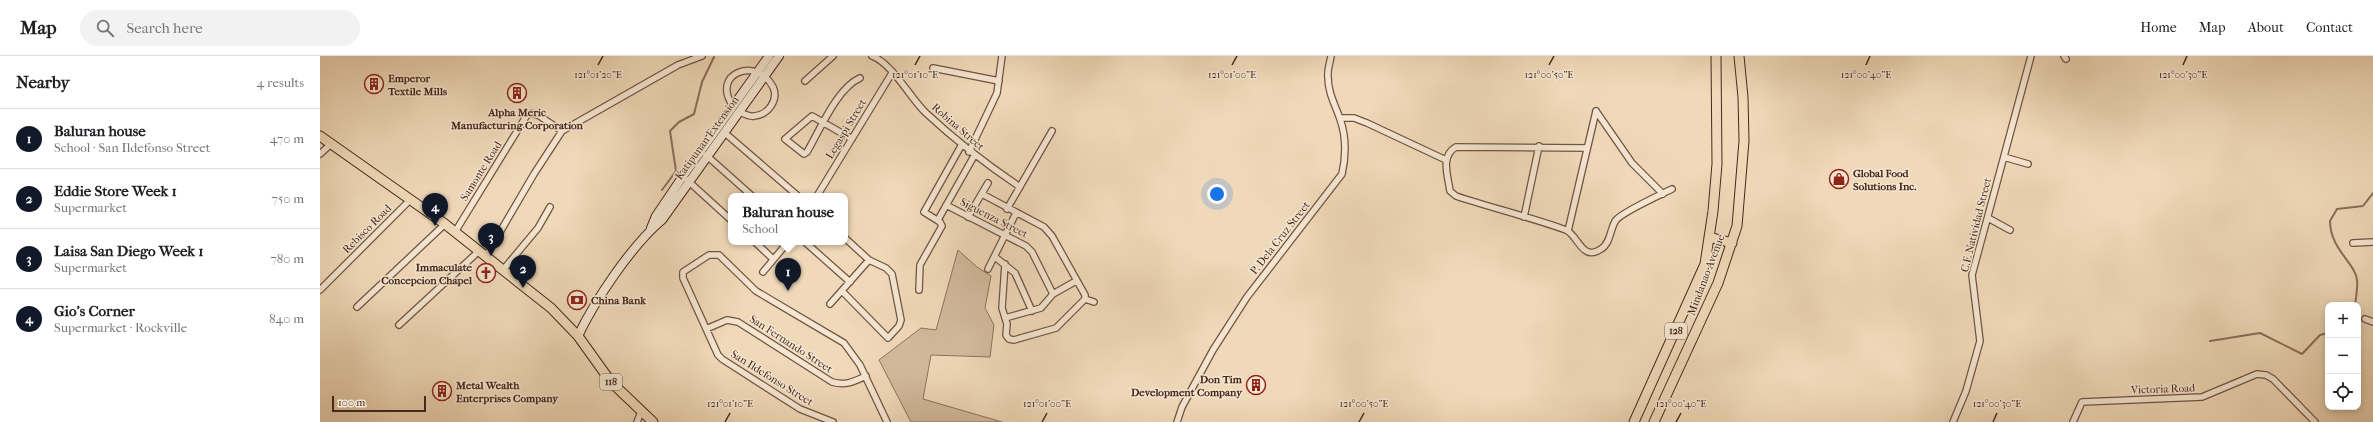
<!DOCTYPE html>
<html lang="en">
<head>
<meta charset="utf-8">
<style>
  body { margin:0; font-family:"IM FELL French Canon",serif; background:#f2f2f2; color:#202124 }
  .controls { position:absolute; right:12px; bottom:12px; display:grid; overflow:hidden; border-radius:8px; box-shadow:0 2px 6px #0003 }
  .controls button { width:36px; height:36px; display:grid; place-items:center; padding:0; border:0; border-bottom:1px solid #e0e0e0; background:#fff; color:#202124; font:20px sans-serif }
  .scale { position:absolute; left:12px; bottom:10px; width:94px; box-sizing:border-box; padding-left:4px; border:2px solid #48281b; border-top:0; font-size:11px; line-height:14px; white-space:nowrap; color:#48281b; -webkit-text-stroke:3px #f5e6d2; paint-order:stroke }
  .you { position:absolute; left:897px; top:138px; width:14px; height:14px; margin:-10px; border:3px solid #fff; border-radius:50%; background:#1a73e8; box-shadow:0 0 0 6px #1a73e833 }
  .badge { display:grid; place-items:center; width:26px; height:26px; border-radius:50%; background:#111827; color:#fff; font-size:13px; font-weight:700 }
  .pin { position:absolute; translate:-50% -33px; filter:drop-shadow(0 1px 2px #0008) }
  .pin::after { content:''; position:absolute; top:21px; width:14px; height:12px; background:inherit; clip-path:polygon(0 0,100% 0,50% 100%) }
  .popup { position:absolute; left:408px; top:137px; width:120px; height:52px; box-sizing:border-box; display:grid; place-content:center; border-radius:8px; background:#fff; filter:drop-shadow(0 1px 3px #0005); font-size:13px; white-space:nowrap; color:#757577 }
  .popup b { font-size:15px; color:#202124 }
  .popup::after { content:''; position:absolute; left:50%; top:100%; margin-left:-8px; border:8px solid transparent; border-top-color:#fff }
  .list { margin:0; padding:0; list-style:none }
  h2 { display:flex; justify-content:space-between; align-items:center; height:52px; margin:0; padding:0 16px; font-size:17px }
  h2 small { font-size:13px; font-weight:400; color:#757577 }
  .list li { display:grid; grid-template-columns:26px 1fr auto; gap:12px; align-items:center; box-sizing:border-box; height:60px; padding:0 16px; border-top:1px solid #e0e0e0 }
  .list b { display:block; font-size:15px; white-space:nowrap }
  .list p { margin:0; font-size:13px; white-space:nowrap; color:#757577 }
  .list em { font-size:13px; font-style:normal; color:#757577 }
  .icon { flex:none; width:22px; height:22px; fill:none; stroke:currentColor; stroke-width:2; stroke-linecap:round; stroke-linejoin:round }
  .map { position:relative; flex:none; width:2053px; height:366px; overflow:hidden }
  header { display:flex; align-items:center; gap:24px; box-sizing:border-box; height:56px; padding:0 20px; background:#fff; border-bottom:1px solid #e0e0e0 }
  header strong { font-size:19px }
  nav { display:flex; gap:22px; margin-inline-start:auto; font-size:14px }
  .search { width:280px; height:36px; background:#f2f2f2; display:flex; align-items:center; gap:10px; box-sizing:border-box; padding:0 14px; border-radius:22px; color:#757577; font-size:15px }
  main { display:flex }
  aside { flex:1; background:#fff }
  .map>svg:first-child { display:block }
  .green { fill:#d3bb9e; stroke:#8e725c }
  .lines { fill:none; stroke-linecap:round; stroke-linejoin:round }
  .stream { stroke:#8b6e59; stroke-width:2 }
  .street-casing { stroke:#725442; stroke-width:8 }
  .secondary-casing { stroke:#48281b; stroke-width:10 }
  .primary-casing { stroke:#48281b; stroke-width:11 }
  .street { stroke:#f5e6d2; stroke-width:5.5 }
  .secondary { stroke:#f5e6d2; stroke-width:8 }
  .primary { stroke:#f0d9b9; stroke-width:9 }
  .ticks { fill:none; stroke:#48281b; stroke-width:1.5 }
  .labels { text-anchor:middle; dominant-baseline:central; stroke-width:3; stroke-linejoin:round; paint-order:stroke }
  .shield { fill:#f5e6d2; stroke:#7c6152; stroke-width:1 }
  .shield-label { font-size:10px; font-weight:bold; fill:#48281b }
  .poi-label { font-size:11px; font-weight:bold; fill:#48281b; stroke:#f5e6d2; text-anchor:start }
  .street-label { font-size:11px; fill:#48281b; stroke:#f5e6d2 }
  .ticks-label { font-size:10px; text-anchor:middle; fill:#48281b; stroke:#f5e6d2; stroke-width:3; stroke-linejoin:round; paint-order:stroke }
</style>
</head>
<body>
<header>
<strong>Map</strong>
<div class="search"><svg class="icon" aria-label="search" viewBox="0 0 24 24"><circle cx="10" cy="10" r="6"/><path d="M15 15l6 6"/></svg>Search here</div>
<nav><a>Home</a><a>Map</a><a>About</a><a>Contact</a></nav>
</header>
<main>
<aside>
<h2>Nearby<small>4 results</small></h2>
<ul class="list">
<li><span class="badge">1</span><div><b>Baluran house</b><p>School · San Ildefonso Street</p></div><em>470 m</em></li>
<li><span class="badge">2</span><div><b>Eddie Store Week 1</b><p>Supermarket</p></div><em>750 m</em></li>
<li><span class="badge">3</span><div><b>Laisa San Diego Week 1</b><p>Supermarket</p></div><em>780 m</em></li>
<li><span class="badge">4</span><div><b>Gio's Corner</b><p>Supermarket · Rockville</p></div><em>840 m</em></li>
</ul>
</aside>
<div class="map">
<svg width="2053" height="366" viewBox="0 0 2053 366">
  <rect width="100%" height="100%" fill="#f0d9b9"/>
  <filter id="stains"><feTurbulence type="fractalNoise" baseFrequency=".005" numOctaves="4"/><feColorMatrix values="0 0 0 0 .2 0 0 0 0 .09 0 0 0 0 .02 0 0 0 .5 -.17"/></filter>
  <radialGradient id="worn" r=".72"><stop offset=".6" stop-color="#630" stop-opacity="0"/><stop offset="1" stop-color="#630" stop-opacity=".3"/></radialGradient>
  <path class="green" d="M638 194 657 211 671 220 665 252 674 269 670 301 611 299 603 343 682 366H591L559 304 601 272 616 274Z"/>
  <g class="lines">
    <path class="stream" d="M342 134 356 115 350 75 359 66 374 58 382 26 394 1
      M2035 249C2036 241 2038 231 2037 224 2036 208 2010 193 2010 165L2017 153 2043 150 2053 137
      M1890 285 1940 277 1982 298 2000 279 2008 277"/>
    <defs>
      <path id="street" d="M552 0C573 8 590 42 606 57 636 85 666 108 700 131
        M1744 0 1746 3
        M613 12 679 25
        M485 25 513 0
        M413 50C390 17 437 0 453 31 459 44 448 59 434 60 430 61 424 58 420 56
        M1276 55 1312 107 1343 138
        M1020 62H1034L1047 67 1126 104
        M405 77 478 140
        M532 83 492 60 465 83 484 98 487 96C500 74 517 32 540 22
        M1267 92 1136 91C1120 100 1128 120 1130 135L1136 140C1172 152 1210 161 1246 174 1258 179 1262 206 1281 193 1291 187 1290 172 1296 164 1304 155 1340 139 1352 133
        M649 96 677 37 682 0
        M0 98 11 88
        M386 99 432 140
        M1684 101 1708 108
        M367 124 411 164
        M662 138 724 171 732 180 765 239V243
        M497 140 572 17
        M626 149 706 190 712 196 733 238
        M687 153 732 75
        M648 161 668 127
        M1204 161 1219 90
        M619 162 654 100
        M1668 162 1690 174
        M1248 175 1276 55
        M135 176 207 59 210 57 218 59 242 75
        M435 186 453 203
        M485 186 530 226
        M2033 187 2053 186
        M166 200 214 118 242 75 358 9 382 0
        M675 201 695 217 712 255
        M685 208 682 252 687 268 686 279 689 283 694 284 736 272 765 243
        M668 213 696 157
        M183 214 218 172 230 151
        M443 216 468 186
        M0 234 91 143
        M599 234 600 209 622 170 620 166 604 156 641 90
        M522 235 568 282 579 270 581 264 572 218 566 212 549 204 525 182
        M765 243 774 246
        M510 248 549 204
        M37 251 125 168
        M685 262 721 252 733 238 756 225
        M2045 263 2053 266
        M79 269 159 195
        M386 273 407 264 418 266 512 326C525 330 533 326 546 320
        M317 366 321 356
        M513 366 480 353 402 303 398 299 363 222V216L389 199H399L436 235 524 287 540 309 567 366
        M857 366 862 351 893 294 927 241 1022 118C1026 100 1026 80 1020 63 1015 48 1008 37 1008 21 1007 14 1010 7 1011 0
        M1633 366 1646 335 1660 285 1652 219 1711 0
        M1753 366 1762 346 1882 341 1937 318 1946 319 1953 323 1995 366"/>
      <path id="secondary" d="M331 172 336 160 363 120 449 0
        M258 280C275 244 312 189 342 164L459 0"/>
      <path id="primary" d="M0 80 125 168 231 252 258 280 291 326 333 366
        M1389 181 1412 187
        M1314 366 1385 208 1393 155 1397 108 1396 0
        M1334 366 1398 227 1417 170 1424 85 1423 41 1419 0"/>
    </defs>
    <use href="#street" class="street-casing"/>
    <use href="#secondary" class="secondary-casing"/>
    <use href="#primary" class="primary-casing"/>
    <use href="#street" class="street"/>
    <use href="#secondary" class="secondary"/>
    <use href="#primary" class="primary"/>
  </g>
  <path class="ticks" d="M278 9 283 0M595 9 600 0M912 9 917 0M1229 9 1234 0M1546 9 1550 0M1863 9 1867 0M405 366 410 357M722 366 727 357M1039 366 1044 357M1356 366 1361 357M1673 366 1677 357"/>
  <defs>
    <symbol id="building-ring" viewBox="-11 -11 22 22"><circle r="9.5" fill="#f5e6d2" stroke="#8f2418" stroke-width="1.5"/><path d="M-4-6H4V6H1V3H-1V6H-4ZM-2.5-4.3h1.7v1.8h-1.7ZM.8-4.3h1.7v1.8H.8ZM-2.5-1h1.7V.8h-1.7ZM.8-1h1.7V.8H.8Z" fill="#8f2418"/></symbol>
    <symbol id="shop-ring" viewBox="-11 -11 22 22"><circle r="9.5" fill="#f5e6d2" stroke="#8f2418" stroke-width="1.5"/><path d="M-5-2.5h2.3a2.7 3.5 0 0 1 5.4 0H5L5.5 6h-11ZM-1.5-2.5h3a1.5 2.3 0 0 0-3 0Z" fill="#8f2418"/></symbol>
    <symbol id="church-ring" viewBox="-11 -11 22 22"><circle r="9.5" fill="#f5e6d2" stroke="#8f2418" stroke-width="1.5"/><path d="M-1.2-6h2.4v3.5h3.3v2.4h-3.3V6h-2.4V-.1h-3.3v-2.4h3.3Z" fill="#8f2418"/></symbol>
    <symbol id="bank-ring" viewBox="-11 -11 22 22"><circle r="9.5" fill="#f5e6d2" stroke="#8f2418" stroke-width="1.5"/><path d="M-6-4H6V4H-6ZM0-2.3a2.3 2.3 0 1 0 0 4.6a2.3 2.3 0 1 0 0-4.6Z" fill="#8f2418"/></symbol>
  </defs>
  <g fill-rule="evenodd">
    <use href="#building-ring" x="43" y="17" width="22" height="22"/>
    <use href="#building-ring" x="186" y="26" width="22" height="22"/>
    <use href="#shop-ring" x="1508" y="112" width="22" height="22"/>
    <use href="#church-ring" x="155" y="206" width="22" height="22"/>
    <use href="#bank-ring" x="246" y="233" width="22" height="22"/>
    <use href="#building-ring" x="925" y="318" width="22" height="22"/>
    <use href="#building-ring" x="111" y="324" width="22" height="22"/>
  </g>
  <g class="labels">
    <g class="shield">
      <rect x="1345" y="267" width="22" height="16" rx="3"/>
      <rect x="280" y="318" width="22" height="16" rx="3"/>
    </g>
    <g class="shield-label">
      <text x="1356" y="275">128</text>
      <text x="291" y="326">118</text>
    </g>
    <g class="poi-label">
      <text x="68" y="22">Emperor<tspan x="68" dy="13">Textile Mills</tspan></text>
      <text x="197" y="56" text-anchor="middle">Alpha Meric<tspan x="197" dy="13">Manufacturing Corporation</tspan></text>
      <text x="1533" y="117">Global Food<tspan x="1533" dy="13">Solutions Inc.</tspan></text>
      <text x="152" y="211" text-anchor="end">Immaculate<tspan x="152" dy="13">Concepcion Chapel</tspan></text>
      <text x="271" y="244">China Bank</text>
      <text x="922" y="323" text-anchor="end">Don Tim<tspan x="922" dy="13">Development Company</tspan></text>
      <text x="136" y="329">Metal Wealth<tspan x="136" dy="13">Enterprises Company</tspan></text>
    </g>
    <g class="street-label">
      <text transform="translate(638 71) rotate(41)">Robina Street</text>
      <text transform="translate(526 73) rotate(-59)">Legaspi Street</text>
      <text transform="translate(387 82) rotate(-54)">Katipunan Extension</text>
      <text transform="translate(161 115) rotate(-58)">Samonte Road</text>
      <text transform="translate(674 162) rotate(27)">Siguenza Street</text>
      <text transform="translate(1656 169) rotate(-76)">C.F. Natividad Street</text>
      <text transform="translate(47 173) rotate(-45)">Rebisco Road</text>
      <text transform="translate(960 182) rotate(-52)">P. Dela Cruz Street</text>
      <text transform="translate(1386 219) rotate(-69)">Mindanao Avenue</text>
      <text transform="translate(471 288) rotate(33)">San Fernando Street</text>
      <text transform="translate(452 322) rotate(32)">San Ildefonso Street</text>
      <text transform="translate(1843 333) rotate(-2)">Victoria Road</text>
    </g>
  </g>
  <g class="ticks-label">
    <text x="278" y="22">121°01'20"E</text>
    <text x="595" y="22">121°01'10"E</text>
    <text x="912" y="22">121°01'00"E</text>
    <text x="1229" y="22">121°00'50"E</text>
    <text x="1546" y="22">121°00'40"E</text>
    <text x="1863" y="22">121°00'30"E</text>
    <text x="410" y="351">121°01'10"E</text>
    <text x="727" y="351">121°01'00"E</text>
    <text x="1044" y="351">121°00'50"E</text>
    <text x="1361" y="351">121°00'40"E</text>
    <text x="1677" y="351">121°00'30"E</text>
  </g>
  <rect width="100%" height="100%" filter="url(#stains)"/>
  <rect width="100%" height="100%" fill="url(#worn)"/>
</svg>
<div class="controls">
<button>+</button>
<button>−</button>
<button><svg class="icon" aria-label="locate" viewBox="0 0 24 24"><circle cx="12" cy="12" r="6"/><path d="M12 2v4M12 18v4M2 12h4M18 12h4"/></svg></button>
</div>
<div class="scale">100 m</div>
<div class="you"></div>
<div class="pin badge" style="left:468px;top:235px">1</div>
<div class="popup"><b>Baluran house</b>School</div>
<div class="pin badge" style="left:203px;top:232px">2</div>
<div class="pin badge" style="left:171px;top:200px">3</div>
<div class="pin badge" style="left:115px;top:170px">4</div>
</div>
</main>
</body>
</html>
